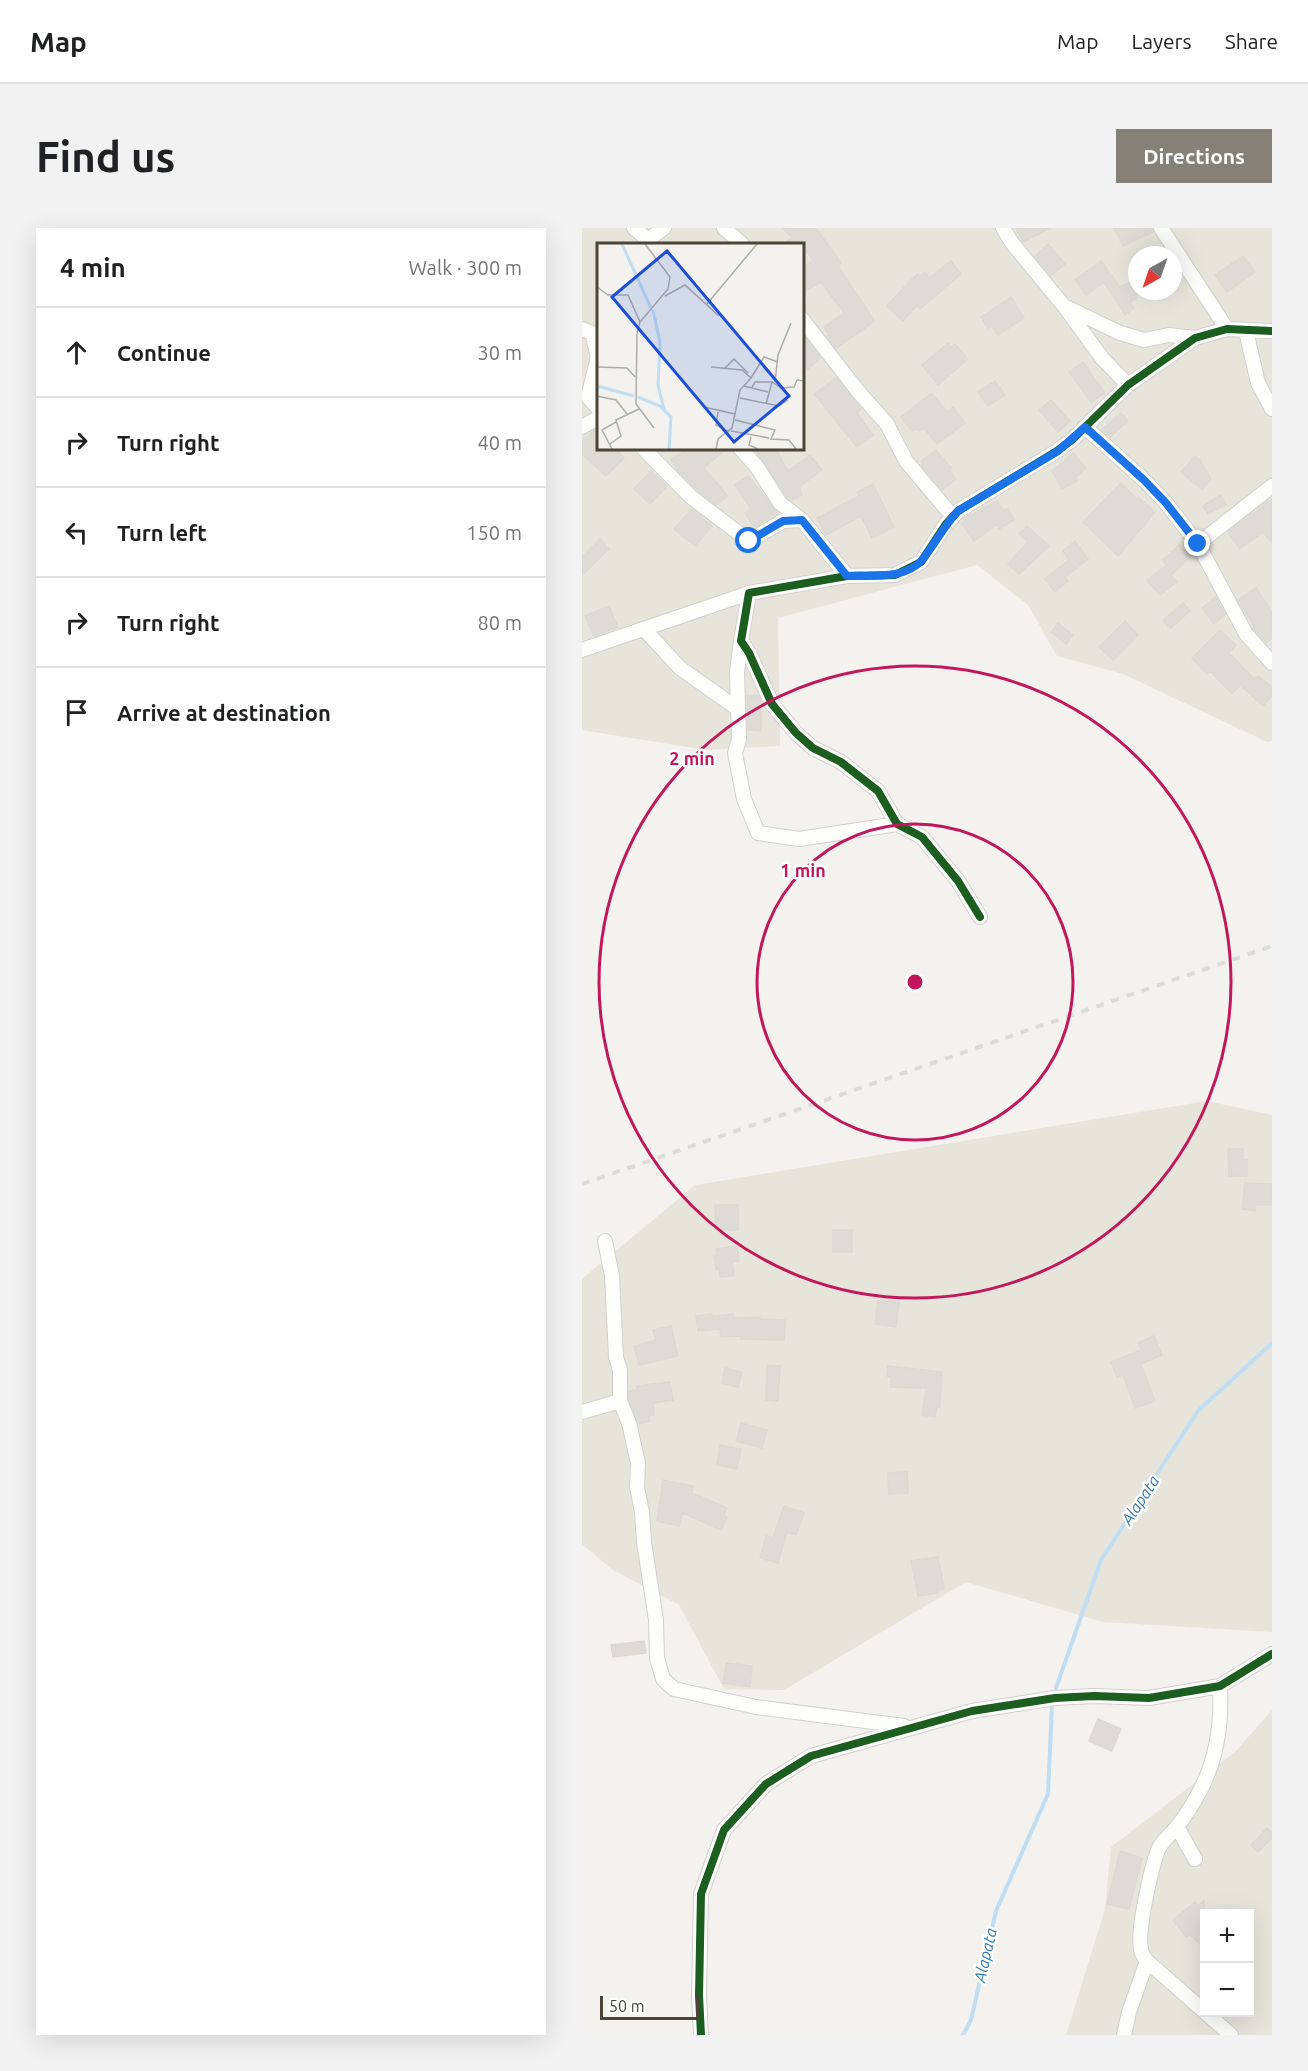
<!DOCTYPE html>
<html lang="en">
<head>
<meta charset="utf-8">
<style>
  body { margin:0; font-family:Ubuntu,sans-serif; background:#f2f2f2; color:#202124 }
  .controls { position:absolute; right:18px; bottom:18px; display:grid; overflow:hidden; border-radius:0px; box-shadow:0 6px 24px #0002 }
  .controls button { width:54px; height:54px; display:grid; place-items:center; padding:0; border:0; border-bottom:2px solid #e0e0e0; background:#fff; color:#202124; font:30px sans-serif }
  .compass { position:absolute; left:546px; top:18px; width:54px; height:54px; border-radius:50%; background:#fff; box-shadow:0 6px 24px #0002; rotate:220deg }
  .scale { position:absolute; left:18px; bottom:15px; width:99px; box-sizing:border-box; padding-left:6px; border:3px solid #4b4439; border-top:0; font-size:16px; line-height:21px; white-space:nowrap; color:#4b4439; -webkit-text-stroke:4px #fff; paint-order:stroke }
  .stop { position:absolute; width:18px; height:18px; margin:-14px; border:4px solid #1a73e8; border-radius:50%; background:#fff }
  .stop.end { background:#1a73e8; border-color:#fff; box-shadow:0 2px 6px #0008 }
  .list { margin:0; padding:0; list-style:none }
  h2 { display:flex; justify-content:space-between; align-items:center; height:78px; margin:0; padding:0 24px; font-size:26px }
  h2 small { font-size:20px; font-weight:400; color:#757577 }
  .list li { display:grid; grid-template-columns:39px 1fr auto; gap:18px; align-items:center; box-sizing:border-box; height:90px; padding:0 24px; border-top:2px solid #e0e0e0 }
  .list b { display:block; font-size:22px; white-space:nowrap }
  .list em { font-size:20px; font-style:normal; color:#757577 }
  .icon { flex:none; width:33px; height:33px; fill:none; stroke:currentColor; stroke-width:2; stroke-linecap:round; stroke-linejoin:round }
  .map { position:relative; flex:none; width:690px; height:1807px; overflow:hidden; border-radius:0px }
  header { display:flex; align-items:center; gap:36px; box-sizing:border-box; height:84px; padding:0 30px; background:#fff; border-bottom:2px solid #e0e0e0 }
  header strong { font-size:28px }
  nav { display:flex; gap:33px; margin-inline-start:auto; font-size:21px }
  .intro { display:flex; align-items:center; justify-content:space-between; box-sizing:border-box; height:144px; padding:0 36px }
  h1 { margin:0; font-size:42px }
  .button { padding:15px 27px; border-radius:0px; background:#868178; color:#fff; font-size:21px; font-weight:700 }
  main { display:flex; gap:36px; padding:0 36px }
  aside { flex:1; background:#fff; border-radius:0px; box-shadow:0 6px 24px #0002 }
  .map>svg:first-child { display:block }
  .residential { fill:#e7e4dc; fill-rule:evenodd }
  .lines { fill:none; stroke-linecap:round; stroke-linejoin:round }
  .stream { stroke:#c0ddf1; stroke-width:4 }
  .building { fill:#dedbd6; stroke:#dcd9d4; stroke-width:1.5 }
  .street-casing { stroke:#d2d0cb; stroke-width:16 }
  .street { stroke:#fdfdfc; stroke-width:14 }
  .rail { stroke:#dbdbda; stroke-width:4; stroke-dasharray:8 8; stroke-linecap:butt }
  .cycleway-casing { stroke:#fff; stroke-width:11 }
  .cycleway { stroke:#1b5e20; stroke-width:8 }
  .route { stroke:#1a73e8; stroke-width:8 }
  .ring { fill:none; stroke:#c2185b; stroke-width:3 }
  .labels { text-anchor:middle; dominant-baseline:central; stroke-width:5; stroke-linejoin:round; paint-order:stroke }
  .water-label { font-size:16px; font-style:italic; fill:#2e7ab2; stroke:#fff }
  .inset-river { fill:none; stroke:#c0ddf1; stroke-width:3 }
  .inset-road { fill:none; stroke:#b0aca6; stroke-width:1.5 }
  .view { fill:#1d4ed8; fill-opacity:0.15; stroke:#1d4ed8; stroke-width:3 }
  .inset-edge { fill:none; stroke:#4b4439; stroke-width:3 }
  .centre { fill:#c2185b; stroke:#fff; stroke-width:3 }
  .ring-label { font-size:18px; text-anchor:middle; font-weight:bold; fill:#c2185b; stroke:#fff; stroke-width:5; stroke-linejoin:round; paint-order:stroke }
</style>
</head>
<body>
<header>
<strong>Map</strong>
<nav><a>Map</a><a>Layers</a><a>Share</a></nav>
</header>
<div class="intro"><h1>Find us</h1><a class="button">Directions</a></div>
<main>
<aside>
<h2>4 min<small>Walk · 300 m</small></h2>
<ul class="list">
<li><svg class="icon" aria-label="ahead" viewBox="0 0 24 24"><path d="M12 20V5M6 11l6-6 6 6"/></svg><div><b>Continue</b></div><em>30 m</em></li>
<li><svg class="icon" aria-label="right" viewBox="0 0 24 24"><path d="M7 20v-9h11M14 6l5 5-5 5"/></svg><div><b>Turn right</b></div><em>40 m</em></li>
<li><svg class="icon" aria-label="left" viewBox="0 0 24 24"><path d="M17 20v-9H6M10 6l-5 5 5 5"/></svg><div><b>Turn left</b></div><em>150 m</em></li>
<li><svg class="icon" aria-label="right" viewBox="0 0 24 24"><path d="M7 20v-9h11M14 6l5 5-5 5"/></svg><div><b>Turn right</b></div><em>80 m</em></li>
<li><svg class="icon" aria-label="arrive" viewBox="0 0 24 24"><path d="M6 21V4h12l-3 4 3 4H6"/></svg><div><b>Arrive at destination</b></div></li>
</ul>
</aside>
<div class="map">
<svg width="690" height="1807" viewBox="0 0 690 1807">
  <rect width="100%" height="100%" fill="#f4f2ee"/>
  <path class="residential" d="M0 0H690V513L685 514 541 446 475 428 446 377 395 337 196 390 198 518 124 522 0 502ZM16 16H220V220H16ZM555 27H591V63H555Z
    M625 873 690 887V1404L521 1394 384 1354 202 1462 142 1461 97 1377 31 1342 0 1316V1051L113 957Z
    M690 1482V1807H484L523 1681 529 1619 654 1523ZM622 1686H668V1784H622Z"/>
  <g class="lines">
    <path class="stream" d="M474 1460 519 1332 616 1183 690 1115
      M381 1807 389 1792 414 1683 466 1566 470 1477"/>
  </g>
  <path class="building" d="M201 0H234L259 35 256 38 293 93 254 120 245 108 247 107 242 99 262 85 239 54 220 65V40L231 33 220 16H200L210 10Z
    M434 0H469L441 14Z
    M532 0H570L571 4 541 18Z
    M466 16 483 36 469 48 453 28Z
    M661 28 673 44 645 64 633 47Z
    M369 33 379 46 338 81 335 77 321 93 305 78 326 55 336 46 338 48 343 44 347 50Z
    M519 33 538 59 555 51V70L548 74 552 80 543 87 522 54 504 67 493 52Z
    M429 69 442 90 416 107 410 98 406 100 399 89Z
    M220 106 238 130 226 141 220 134Z
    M366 115 369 119 373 116 386 131 356 157 340 137Z
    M501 134 523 165 509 174 487 144Z
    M254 150 279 181 275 185 291 207 275 219 232 166Z
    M413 153 423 167 406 178 396 164Z
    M350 165 365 184 371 179 383 195 355 216 342 200 337 203 335 200 330 203 319 189Z
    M469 172 488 193 476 204 457 182Z
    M539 185 546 193 528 209 520 202Z
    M13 202 16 206V220H33L42 230 24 248 0 226V212Z
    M108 220H145L122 240 146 268 134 277 115 262 96 243 89 231Z
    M171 220H193L206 243 228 227 240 242 217 259 220 267 209 272 205 269 182 234Z
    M354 222 369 240 367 242 374 251 360 262 339 236 341 235 339 233Z
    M491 225 504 240 493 250 495 253 480 261 470 243Z
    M613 228 618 232 629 251 620 262 599 244Z
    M69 243 85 258 68 276 52 261Z
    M166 248 196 285 172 299 163 285 169 281 153 257Z
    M539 255 555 271 556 269 573 284 536 328 501 294Z
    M291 256 312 299 290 310 279 288 244 307 235 290 277 268 275 264Z
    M639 267 644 276 626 286 621 278Z
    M690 271V315L681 304 658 321 646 304Z
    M415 273 421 283 426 280 432 292 417 301 414 297 392 313 380 296 383 294 381 291Z
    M110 281 130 298 113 318 92 301Z
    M445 298 467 318 437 346 426 336 446 314 437 306Z
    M18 311 27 321 0 347V329Z
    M493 313 506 331 483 349 486 353 473 364 463 351 487 332 481 323Z
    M597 317 603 323 607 319 611 326 589 347 595 354 578 367 565 352 585 337 581 332Z
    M674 360 690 384V410L684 414 671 401 672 398 656 372Z
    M634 369 643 386 632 396 620 380Z
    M601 375 608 383 588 401 581 392Z
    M27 378 36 399 12 408 3 388Z
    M543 393 556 407 531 432 517 419Z
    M476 395 491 407 484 416 469 404Z
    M638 402 654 417 647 425 672 451 676 448 690 459V468L681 478 658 457 650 466 628 443 625 446 610 430Z
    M165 468H177L179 474V503L166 502Z
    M646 921H661V932H665V948H647Z
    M663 955 690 956V977H673V983L660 981Z
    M133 977H156V1002H134Z
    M251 1002H270V1024H251Z
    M155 1018 157 1033 150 1034 152 1048 138 1049 137 1040 134 1041 132 1028H135L134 1021Z
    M296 1072 317 1074 314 1099 293 1096Z
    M130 1086V1088L152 1086 153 1090 178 1089V1091L203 1092 202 1112 159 1111V1108L139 1109 138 1101 116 1103 114 1088Z
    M89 1098 96 1128 57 1137 52 1118 74 1112 71 1102Z
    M572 1108 580 1127 559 1136 573 1173 553 1180 541 1147 535 1149 529 1134 559 1122 556 1115Z
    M185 1137 198 1138 196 1173 184 1172Z
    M306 1138 360 1144 358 1179 355 1178 353 1189 340 1187 344 1160 309 1159V1149L305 1148Z
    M143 1140 160 1144 156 1159 140 1155Z
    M88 1154 91 1172 71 1175 72 1187H67L68 1194 56 1196 47 1172V1163L55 1162V1158Z
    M159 1195 185 1202 180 1220 154 1213Z
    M138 1217 159 1221 155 1241 135 1237Z
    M325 1244 326 1265 307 1266 306 1245Z
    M81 1252 111 1258 110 1265 145 1280 142 1287 145 1289 139 1302 101 1285 97 1298 75 1293Z
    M202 1278 222 1285 214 1307 205 1304 196 1335 178 1330 184 1308 191 1310Z
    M356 1329 362 1361 356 1362V1365L336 1368 329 1333Z
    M62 1413 64 1425 31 1429 29 1417Z
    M144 1435 170 1438 168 1459 141 1455Z
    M516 1491 539 1501 530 1523 507 1513Z
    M685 1600 690 1605V1610L676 1624 669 1617Z
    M538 1623 560 1630 547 1681 525 1676Z
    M622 1672V1720L608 1707 604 1709 591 1692 613 1674 616 1678Z"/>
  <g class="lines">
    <defs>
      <path id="street" d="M52 0 66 12 82 0
        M142 0 160 16
        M421 0 430 15 482 78 520 130 546 157
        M579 0 645 101
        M482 78 538 105 562 112 587 107 613 110
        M220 91 275 162 305 196 324 233 371 289
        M0 101 10 105 16 129 6 169 16 180
        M664 103 676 155 690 181
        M0 199 16 190
        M503 199 562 252 584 275 616 316 664 406 690 435
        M61 220 109 269 167 313 201 293 220 292
        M158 220 175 239 198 275 220 292 265 348
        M616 316 690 258
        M62 401 98 440 156 481
        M159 413 155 444 157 511 153 525 162 571 176 605 217 611 315 596
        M0 422 167 365
        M398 689 376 653 340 609 315 596 296 563 259 534 231 520 214 505 190 476 167 425 159 413 167 365 265 348 313 347 339 334 364 296 376 283 475 223 491 211 546 157 613 110 645 101 690 103
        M23 1013 30 1048 34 1129 38 1142V1173L47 1195 56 1235 55 1259 60 1284 62 1314 74 1392 75 1430 81 1451 92 1461 174 1479 322 1498
        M0 1184 38 1173
        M638 1458C640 1493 635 1529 619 1561 612 1574 603 1589 594 1600 588 1607 579 1614 576 1622 569 1641 555 1702 559 1721 559 1726 562 1729 565 1733L649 1807
        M595 1599 613 1631
        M119 1807 117 1767 119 1666 142 1602 184 1556 229 1528 390 1483 473 1470 512 1468 567 1470 638 1458 690 1426
        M542 1807 547 1784 565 1733"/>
    </defs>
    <use href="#street" class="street-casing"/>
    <use href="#street" class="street"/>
    <path class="rail" d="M0 956 690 718"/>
    <defs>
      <path id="cycleway" d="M398 689 376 653 340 609 315 596 296 563 259 534 231 520 214 505 190 476 167 425 159 413 167 365 265 348 313 347 339 334 364 296 376 283 475 223 491 211 546 157 613 110 645 101 690 103
        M119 1807 117 1767 119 1666 142 1602 184 1556 229 1528 390 1483 473 1470 512 1468 567 1470 638 1458 690 1426"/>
    </defs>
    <use href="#cycleway" class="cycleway-casing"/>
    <use href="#cycleway" class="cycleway"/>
  </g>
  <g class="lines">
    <path class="route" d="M167 313 201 293 220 292 265 348C289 347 323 352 340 332 353 316 362 298 376 283L476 223 503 199 562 252 584 275 616 316"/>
  </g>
  <g class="ring">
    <circle cx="333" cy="754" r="158"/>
    <circle cx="333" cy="754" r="316"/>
  </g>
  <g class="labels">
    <g class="water-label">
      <text transform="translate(558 1272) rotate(-57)">Alapata</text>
      <text transform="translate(403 1727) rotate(-77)">Alapata</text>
    </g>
  </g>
  <g transform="translate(15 15)">
    <rect width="207" height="207" fill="#f4f2ee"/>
    <path class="inset-river" d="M25 1 54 65M56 67 63 99 61 142 67 166M0 143 37 153M41 154 63 163 74 174 72 206"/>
    <path class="inset-road" d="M48 1 73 34 71 46 43 79 40 90 39 161 57 185M0 44 11 52H31L43 79M68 53 88 42 122 73M110 61 160 1M0 124 30 125 38 134M114 124 145 127 154 135 143 147 135 185 121 196 119 206M127 126 137 116 151 130M154 135 167 114 181 119M178 139 181 112 194 80M147 143 171 149M155 144 158 139H175M0 153 19 157 30 171M143 155 182 163 191 157M169 161 175 139 184 145 197 144 200 137 207 138M107 164 138 171M121 169 119 182 132 189M138 177 178 187 174 196 192 197 199 206M134 188 172 195M154 194 152 202 161 206M13 201 24 193 19 177 42 166M15 206 5 187 19 179"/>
    <path class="view" d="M70 8 192 153 137 199 15 54Z"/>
    <rect width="207" height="207" class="inset-edge"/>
  </g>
  <circle cx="333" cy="754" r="9" class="centre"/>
  <g class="ring-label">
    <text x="110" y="537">2 min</text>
    <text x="221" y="649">1 min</text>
  </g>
</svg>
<div class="controls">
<button>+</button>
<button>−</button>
</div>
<svg class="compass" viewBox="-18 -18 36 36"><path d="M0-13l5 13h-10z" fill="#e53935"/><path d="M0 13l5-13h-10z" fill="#757577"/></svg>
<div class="scale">50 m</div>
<div class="stop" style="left:167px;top:313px"></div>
<div class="stop end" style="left:616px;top:316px"></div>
</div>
</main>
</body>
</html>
